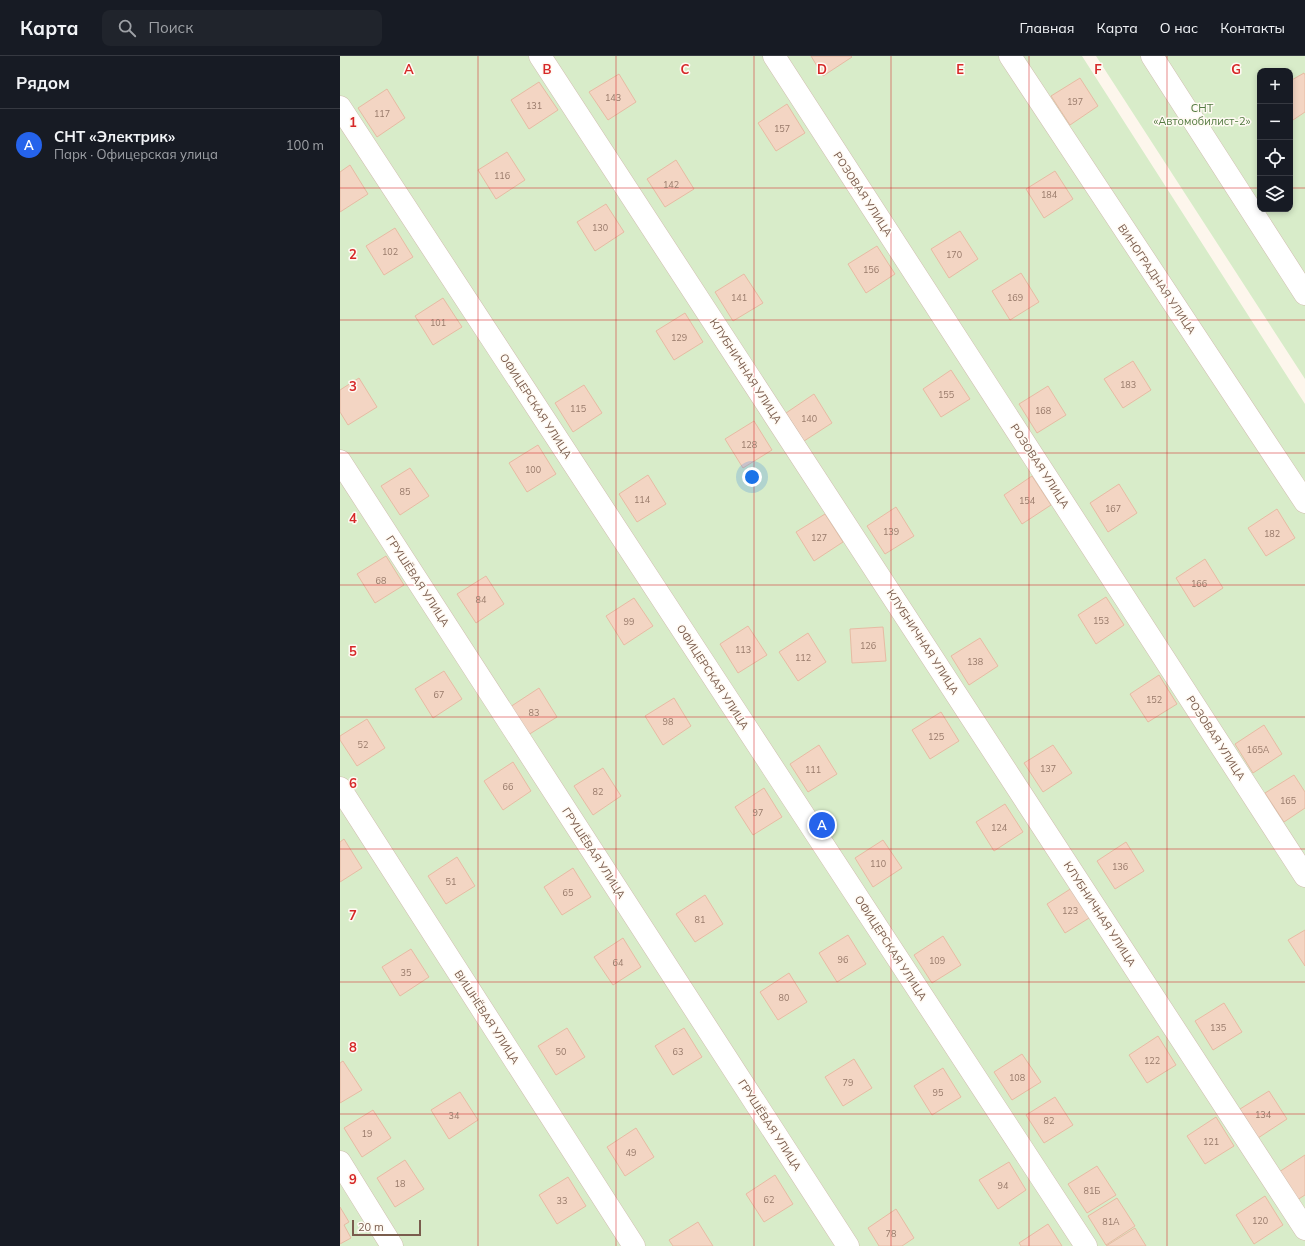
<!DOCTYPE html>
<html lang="ru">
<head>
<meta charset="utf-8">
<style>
  body { margin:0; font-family:Mulish,sans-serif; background:#20242c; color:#f1f3f6 }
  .controls { position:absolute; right:12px; top:12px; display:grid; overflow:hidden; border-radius:8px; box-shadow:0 2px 6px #0003 }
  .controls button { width:36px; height:36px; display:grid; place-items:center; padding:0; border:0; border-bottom:1px solid #363941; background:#171b24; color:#f1f3f6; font:20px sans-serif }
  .scale { position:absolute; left:12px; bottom:10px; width:69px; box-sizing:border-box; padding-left:4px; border:2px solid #7a5c4d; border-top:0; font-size:11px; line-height:14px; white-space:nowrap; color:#7a5c4d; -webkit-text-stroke:3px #fffaf3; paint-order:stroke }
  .you { position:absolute; left:412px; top:421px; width:14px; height:14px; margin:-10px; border:3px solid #fff; border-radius:50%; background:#1a73e8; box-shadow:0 0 0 6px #1a73e833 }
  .badge { display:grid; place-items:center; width:26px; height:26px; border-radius:50%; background:#2563eb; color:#fff; font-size:13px; font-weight:700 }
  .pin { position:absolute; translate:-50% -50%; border:2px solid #fff; box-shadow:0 1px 4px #0006 }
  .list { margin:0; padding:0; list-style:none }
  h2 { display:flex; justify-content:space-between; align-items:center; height:52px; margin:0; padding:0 16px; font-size:17px }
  h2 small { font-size:13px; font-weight:400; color:#9ea1a6 }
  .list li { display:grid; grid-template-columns:26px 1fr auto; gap:12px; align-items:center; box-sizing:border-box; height:72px; padding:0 16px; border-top:1px solid #363941 }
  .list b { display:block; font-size:15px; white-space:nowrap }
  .list p { margin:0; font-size:13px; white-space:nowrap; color:#9ea1a6 }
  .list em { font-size:13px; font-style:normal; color:#9ea1a6 }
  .icon { flex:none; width:22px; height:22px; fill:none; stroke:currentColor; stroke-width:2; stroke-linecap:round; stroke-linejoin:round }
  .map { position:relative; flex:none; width:965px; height:1190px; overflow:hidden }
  header { display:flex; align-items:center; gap:24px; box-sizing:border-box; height:56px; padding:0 20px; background:#171b24; border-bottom:1px solid #363941 }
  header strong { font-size:19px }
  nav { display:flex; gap:22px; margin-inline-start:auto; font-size:14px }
  .search { width:280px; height:36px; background:#20242c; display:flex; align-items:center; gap:10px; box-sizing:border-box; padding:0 14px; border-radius:8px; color:#9ea1a6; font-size:15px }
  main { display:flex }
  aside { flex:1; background:#171b24 }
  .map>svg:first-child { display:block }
  .green { fill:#d8ecc9; fill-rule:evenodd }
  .building { fill:#f3d5c3; stroke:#e6bba3 }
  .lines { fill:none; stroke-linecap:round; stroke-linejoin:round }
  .minor-casing { stroke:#d1beb0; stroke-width:23 }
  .minor { stroke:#fff; stroke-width:22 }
  .grid { fill:none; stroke:#d62828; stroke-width:1; stroke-opacity:0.55 }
  .labels { text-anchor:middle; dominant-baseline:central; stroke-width:3; stroke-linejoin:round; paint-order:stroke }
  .number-label { font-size:9px; fill:#987a6a }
  .park-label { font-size:11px; fill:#537a41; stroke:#fffaf3 }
  .street-label { font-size:11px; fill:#7a5c4d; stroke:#fffaf3 }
  .grid-label { font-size:13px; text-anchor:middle; font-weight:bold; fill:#d62828; stroke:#fffaf3; stroke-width:3; stroke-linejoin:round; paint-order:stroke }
</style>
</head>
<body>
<header>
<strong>Карта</strong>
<div class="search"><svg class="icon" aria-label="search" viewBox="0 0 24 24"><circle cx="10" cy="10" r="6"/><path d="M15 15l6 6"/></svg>Поиск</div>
<nav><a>Главная</a><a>Карта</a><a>О нас</a><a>Контакты</a></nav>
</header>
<main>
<aside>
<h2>Рядом<small></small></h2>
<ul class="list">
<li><span class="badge">A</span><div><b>СНТ «Электрик»</b><p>Парк · Офицерская улица</p></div><em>100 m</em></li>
</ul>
</aside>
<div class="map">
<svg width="965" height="1190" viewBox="0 0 965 1190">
  <rect width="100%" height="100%" fill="#fdf6ec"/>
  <path class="green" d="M0 0H742L965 348V1190H0Z
    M756 0H965V323ZM920 15H950V153H920Z"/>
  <path class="building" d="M471 0H511L512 1 483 20Z
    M964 17 965 19V56L953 64 950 59V25Z
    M279 18 296 46 268 64 249 36Z
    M740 22 758 50 730 69 711 40Z
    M199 26 218 54 189 73 171 44Z
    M47 33 65 62 37 81 18 52Z
    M447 48 465 77 436 95 418 67Z
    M167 96 185 124 156 143 138 114Z
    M336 104 354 133 325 151 307 123Z
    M10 109 28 138 0 156V116Z
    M715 115 733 143 704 162 686 133Z
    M266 148 284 176 255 195 237 166Z
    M55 172 73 201 44 219 26 190Z
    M620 175 638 203 609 222 591 193Z
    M537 190 555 218 526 237 508 208Z
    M681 217 699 246 670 264 652 235Z
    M404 218 423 247 393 265 375 236Z
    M103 242 122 271 93 289 75 260Z
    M345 257 363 286 334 304 316 275Z
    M793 305 811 334 783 352 764 323Z
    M611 314 630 343 601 361 583 333Z
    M19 322 37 351 8 369 0 356V334Z
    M244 329 262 357 233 376 215 347Z
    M708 330 726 359 697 377 679 348Z
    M474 338 492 367 464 385 446 357Z
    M414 365 432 394 403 412 385 383Z
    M198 389 216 418 187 436 169 407Z
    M70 412 89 440 60 459 41 430Z
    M308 419 326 448 297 466 279 438Z
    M692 420 711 449 682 468 664 439Z
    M779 428 797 457 768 476 750 447Z
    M556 451 574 480 545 498 527 470Z
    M937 453 955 482 926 500 908 472Z
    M485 458 503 486 474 505 456 476Z
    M46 500 64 529 35 547 17 518Z
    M865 503 883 532 854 551 836 522Z
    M146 520 164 548 136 567 117 538Z
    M766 541 784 569 756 588 738 559Z
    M294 542 313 570 284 589 266 560Z
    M408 570 427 599 398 617 380 588Z
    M543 571 546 605 512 607 510 573Z
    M468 577 486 606 458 625 439 596Z
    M640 582 658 610 629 629 611 600Z
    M104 615 122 643 93 662 75 633Z
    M819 619 837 648 808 666 790 638Z
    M199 632 217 661 188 679 170 651Z
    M334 642 351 670 323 689 305 660Z
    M601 656 619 685 590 703 572 674Z
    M27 663 45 692 17 710 0 684V680Z
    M924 669 942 698 913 717 895 688Z
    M479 689 497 718 468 736 450 708Z
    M713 689 732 717 703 736 684 707Z
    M173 706 191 735 163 754 144 725Z
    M263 712 281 740 253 759 234 730Z
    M954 719 965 736V752L944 766 925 737Z
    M424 732 442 761 413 779 395 751Z
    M665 748 683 776 654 795 636 766Z
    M4 783 22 812 0 826V786Z
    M543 784 562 812 533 831 515 802Z
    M786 786 804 815 775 833 757 805Z
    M117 801 135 830 106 848 88 820Z
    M233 812 251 841 222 859 204 831Z
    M735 830 754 859 725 877 707 848Z
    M365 839 383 868 355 886 336 858Z
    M965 874V910L948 884Z
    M508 879 526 908 497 926 479 897Z
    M603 880 621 909 592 927 574 899Z
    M283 882 301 911 273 929 254 901Z
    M71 893 89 921 60 940 42 911Z
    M449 917 467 946 438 964 420 936Z
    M884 947 902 976 873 994 855 965Z
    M227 972 245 1001 216 1019 198 990Z
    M344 972 362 1001 333 1019 315 990Z
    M818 980 836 1009 807 1027 789 999Z
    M682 998 701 1026 672 1044 654 1016Z
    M514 1003 532 1032 503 1050 485 1021Z
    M3 1005 22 1034 0 1047V1007Z
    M603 1012 621 1041 592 1059 574 1030Z
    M929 1035 947 1063 918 1082 900 1053Z
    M120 1036 138 1064 109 1083 91 1054Z
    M715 1041 733 1069 704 1087 686 1059Z
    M33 1054 51 1082 22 1101 4 1072Z
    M876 1061 894 1090 865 1108 847 1080Z
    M296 1072 314 1101 285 1120 267 1091Z
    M965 1099V1139L957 1144 939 1116Z
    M65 1104 84 1133 55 1151 37 1122Z
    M669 1106 686 1134 658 1153 639 1124Z
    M757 1110 776 1139 747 1157 728 1128Z
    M435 1119 453 1148 424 1166 406 1138Z
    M228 1121 246 1150 217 1168 199 1139Z
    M925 1140 943 1169 914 1188 896 1159Z
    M777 1142 795 1170 766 1189 748 1160Z
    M0 1151 9 1166 4 1169 11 1182 0 1188Z
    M556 1153 574 1182 562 1190H539L528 1172Z
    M358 1166 373 1190H333L329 1184Z
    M708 1168 722 1190H681L679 1187Z
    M795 1172 806 1190H766Z"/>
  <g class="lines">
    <defs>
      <path id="minor" d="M200 0 965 1173
        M434 0 965 820
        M670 0 965 446
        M812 0 965 238
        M0 51 746 1190
        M0 405 508 1190
        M0 732 294 1190
        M0 1106 52 1190"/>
    </defs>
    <use href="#minor" class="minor-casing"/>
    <use href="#minor" class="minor"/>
  </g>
  <path class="grid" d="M138 0V1190M276 0V1190M414 0V1190M551 0V1190M689 0V1190M827 0V1190M0 132H920M950 132H965M0 264H965M0 397H965M0 529H965M0 661H965M0 793H965M0 926H965M0 1058H965"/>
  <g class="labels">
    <g class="number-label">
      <text x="273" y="41">143</text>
      <text x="735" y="45">197</text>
      <text x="194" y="49">131</text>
      <text x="42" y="57">117</text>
      <text x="442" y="72">157</text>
      <text x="162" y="119">116</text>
      <text x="331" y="128">142</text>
      <text x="709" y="138">184</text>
      <text x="260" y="171">130</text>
      <text x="50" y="195">102</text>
      <text x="614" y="198">170</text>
      <text x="531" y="213">156</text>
      <text x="399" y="241">141</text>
      <text x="675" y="241">169</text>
      <text x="98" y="266">101</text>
      <text x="339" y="281">129</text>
      <text x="788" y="328">183</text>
      <text x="606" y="338">155</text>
      <text x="238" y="352">115</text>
      <text x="703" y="354">168</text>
      <text x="469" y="362">140</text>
      <text x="409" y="388">128</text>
      <text x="193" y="413">100</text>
      <text x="65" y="435">85</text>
      <text x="302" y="443">114</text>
      <text x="687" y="444">154</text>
      <text x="773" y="452">167</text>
      <text x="551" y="475">139</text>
      <text x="932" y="477">182</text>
      <text x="479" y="481">127</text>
      <text x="41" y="524">68</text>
      <text x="859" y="527">166</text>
      <text x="141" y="543">84</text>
      <text x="761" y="564">153</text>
      <text x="289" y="565">99</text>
      <text x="528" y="589">126</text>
      <text x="403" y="593">113</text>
      <text x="463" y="601">112</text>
      <text x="635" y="605">138</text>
      <text x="99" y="638">67</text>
      <text x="814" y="643">152</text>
      <text x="194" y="656">83</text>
      <text x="328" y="665">98</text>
      <text x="596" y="680">125</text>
      <text x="23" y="688">52</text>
      <text x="918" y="693">165А</text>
      <text x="708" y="712">137</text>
      <text x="473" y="713">111</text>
      <text x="168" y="730">66</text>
      <text x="258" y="735">82</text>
      <text x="948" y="744">165</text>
      <text x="418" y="756">97</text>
      <text x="659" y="771">124</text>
      <text x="538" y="807">110</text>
      <text x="780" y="810">136</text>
      <text x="111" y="825">51</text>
      <text x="228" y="836">65</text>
      <text x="730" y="854">123</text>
      <text x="360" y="863">81</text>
      <text x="503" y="903">96</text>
      <text x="597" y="904">109</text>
      <text x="278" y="906">64</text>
      <text x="66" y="916">35</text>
      <text x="444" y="941">80</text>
      <text x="878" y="971">135</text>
      <text x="221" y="995">50</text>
      <text x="338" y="995">63</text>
      <text x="812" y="1004">122</text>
      <text x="677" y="1021">108</text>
      <text x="508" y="1026">79</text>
      <text x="598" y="1036">95</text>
      <text x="923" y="1058">134</text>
      <text x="114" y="1059">34</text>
      <text x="709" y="1064">82</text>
      <text x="27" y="1077">19</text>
      <text x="871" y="1085">121</text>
      <text x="291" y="1096">49</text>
      <text x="60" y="1127">18</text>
      <text x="663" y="1129">94</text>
      <text x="752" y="1134">81Б</text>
      <text x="429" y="1143">62</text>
      <text x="222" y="1144">33</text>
      <text x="920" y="1164">120</text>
      <text x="771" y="1165">81А</text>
      <text x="551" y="1177">78</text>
    </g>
    <g class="park-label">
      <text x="862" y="52">СНТ<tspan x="862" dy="13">«Автомобилист-2»</tspan></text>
    </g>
    <g class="street-label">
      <text transform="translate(523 138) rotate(57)">РОЗОВАЯ УЛИЦА</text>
      <text transform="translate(817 223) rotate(56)">ВИНОГРАДНАЯ УЛИЦА</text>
      <text transform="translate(406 315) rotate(57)">КЛУБНИЧНАЯ УЛИЦА</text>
      <text transform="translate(196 350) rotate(57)">ОФИЦЕРСКАЯ УЛИЦА</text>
      <text transform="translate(700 410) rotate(57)">РОЗОВАЯ УЛИЦА</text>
      <text transform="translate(78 525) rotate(57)">ГРУШЁВАЯ УЛИЦА</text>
      <text transform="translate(583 586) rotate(57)">КЛУБНИЧНАЯ УЛИЦА</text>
      <text transform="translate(373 621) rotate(57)">ОФИЦЕРСКАЯ УЛИЦА</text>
      <text transform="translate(876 682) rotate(57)">РОЗОВАЯ УЛИЦА</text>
      <text transform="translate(254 797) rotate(57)">ГРУШЁВАЯ УЛИЦА</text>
      <text transform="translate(760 858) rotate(57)">КЛУБНИЧНАЯ УЛИЦА</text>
      <text transform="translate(551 892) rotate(57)">ОФИЦЕРСКАЯ УЛИЦА</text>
      <text transform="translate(147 961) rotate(57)">ВИШНЁВАЯ УЛИЦА</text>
      <text transform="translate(430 1069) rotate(57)">ГРУШЁВАЯ УЛИЦА</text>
    </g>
  </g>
  <g class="grid-label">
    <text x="69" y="18">A</text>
    <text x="207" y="18">B</text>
    <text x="345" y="18">C</text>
    <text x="482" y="18">D</text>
    <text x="620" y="18">E</text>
    <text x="758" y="18">F</text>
    <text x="896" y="18">G</text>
    <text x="13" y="71">1</text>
    <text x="13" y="203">2</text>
    <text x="13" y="335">3</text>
    <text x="13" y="467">4</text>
    <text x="13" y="600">5</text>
    <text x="13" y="732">6</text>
    <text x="13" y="864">7</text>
    <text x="13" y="996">8</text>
    <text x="13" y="1128">9</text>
  </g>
</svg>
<div class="controls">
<button>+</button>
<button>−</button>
<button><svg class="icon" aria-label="locate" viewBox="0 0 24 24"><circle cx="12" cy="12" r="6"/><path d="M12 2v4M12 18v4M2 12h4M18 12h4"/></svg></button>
<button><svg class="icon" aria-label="layers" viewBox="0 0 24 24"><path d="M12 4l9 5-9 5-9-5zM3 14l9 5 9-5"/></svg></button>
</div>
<div class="scale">20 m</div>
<div class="you"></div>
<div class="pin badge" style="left:482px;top:769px">A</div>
</div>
</main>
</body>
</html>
